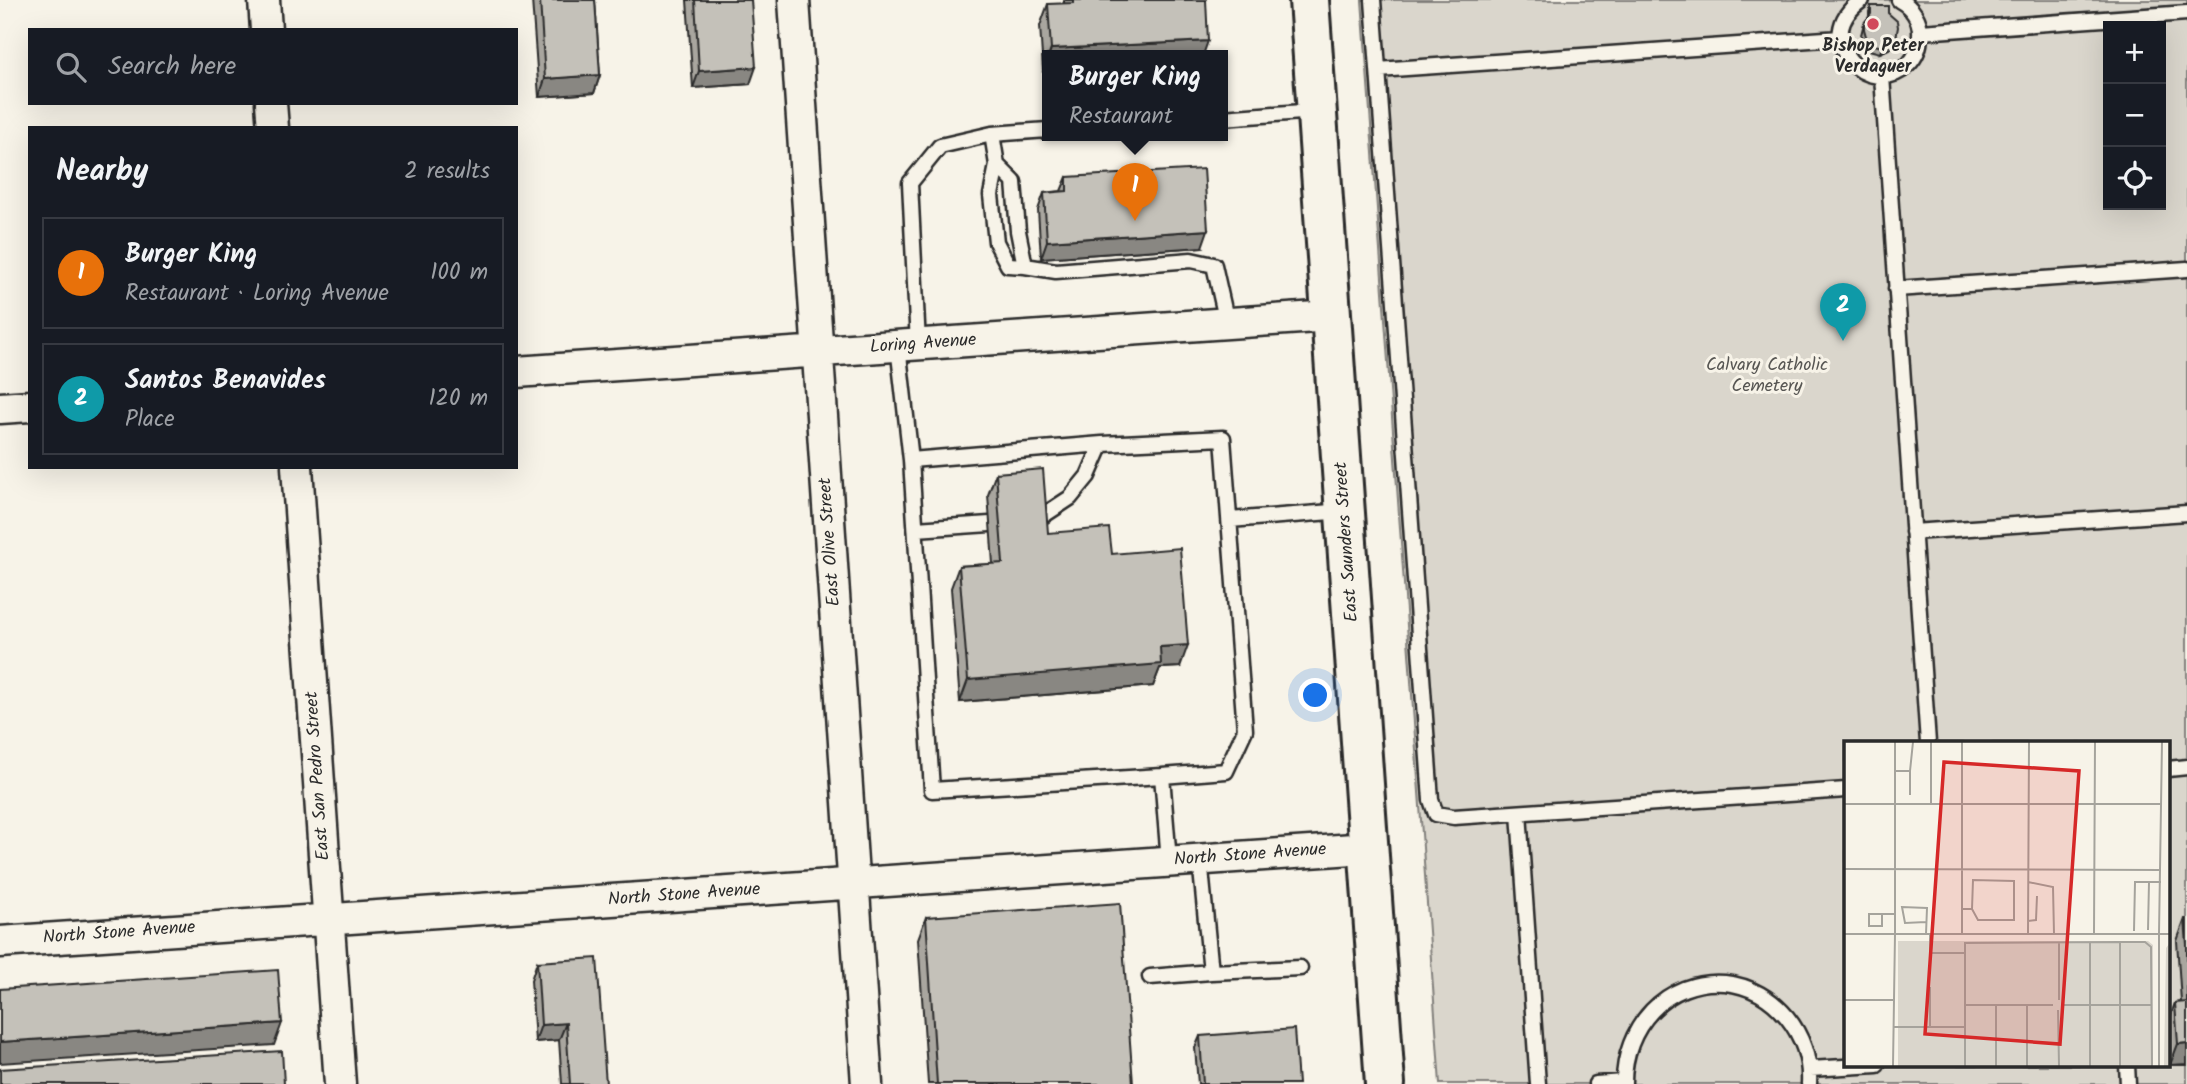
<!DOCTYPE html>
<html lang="en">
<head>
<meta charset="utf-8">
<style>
  body { margin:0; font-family:Kalam,sans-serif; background:#242831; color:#f1f3f6 }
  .controls { position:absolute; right:21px; top:21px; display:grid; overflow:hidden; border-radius:0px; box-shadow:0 7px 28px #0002 }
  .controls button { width:63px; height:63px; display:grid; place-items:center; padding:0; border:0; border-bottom:2px solid #363941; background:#171b24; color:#f1f3f6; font:35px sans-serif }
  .you { position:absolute; left:1316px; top:696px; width:24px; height:24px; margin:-18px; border:5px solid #fff; border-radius:50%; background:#1a73e8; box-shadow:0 0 0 10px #1a73e833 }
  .badge { display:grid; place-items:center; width:46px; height:46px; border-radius:50%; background:#d1495b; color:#fff; font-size:23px; font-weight:700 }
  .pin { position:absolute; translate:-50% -58px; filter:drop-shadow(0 2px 4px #0008) }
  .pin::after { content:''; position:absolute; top:37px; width:24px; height:21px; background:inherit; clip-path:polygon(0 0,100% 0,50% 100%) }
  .popup { position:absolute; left:1042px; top:50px; width:186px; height:91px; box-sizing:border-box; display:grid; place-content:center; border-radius:0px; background:#171b24; filter:drop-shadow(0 2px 5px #0005); font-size:23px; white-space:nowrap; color:#9ea1a6 }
  .popup b { font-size:26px; color:#f1f3f6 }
  .popup::after { content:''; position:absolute; left:50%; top:100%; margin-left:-14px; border:14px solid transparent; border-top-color:#171b24 }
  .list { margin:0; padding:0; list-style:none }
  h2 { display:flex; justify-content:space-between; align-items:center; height:91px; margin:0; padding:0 28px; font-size:30px }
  h2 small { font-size:23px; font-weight:400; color:#9ea1a6 }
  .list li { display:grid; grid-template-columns:46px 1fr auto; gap:21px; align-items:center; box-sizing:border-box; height:112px; margin:0 14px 14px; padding:0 14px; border:2px solid #363941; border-radius:0px }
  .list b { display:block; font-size:26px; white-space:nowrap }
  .list p { margin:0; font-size:23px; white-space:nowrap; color:#9ea1a6 }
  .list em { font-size:23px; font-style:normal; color:#9ea1a6 }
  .icon { flex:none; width:38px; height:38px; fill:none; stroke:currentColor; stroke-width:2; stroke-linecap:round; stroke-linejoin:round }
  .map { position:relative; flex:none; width:2187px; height:1084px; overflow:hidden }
  .search { position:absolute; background:#171b24; box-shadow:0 7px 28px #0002; left:28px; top:28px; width:490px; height:77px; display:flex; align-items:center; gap:18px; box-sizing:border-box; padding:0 24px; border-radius:0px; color:#9ea1a6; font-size:26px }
  .panel { position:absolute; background:#171b24; box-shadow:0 7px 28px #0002; left:28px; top:126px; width:490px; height:343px; border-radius:0px }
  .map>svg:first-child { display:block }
  .green { fill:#dad6cc; stroke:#82807c; stroke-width:2; fill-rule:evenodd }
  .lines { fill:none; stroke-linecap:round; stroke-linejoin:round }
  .service-casing { stroke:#2b2b2b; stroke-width:19 }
  .minor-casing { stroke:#2b2b2b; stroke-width:35 }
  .primary-casing { stroke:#2b2b2b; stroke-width:44 }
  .service { stroke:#f7f3e8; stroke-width:14 }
  .minor { stroke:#f7f3e8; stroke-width:30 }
  .primary { stroke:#f7f3e8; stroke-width:38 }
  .wall { fill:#a9a69f; stroke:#2b2b2b; stroke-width:2 }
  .shaded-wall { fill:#898782; stroke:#2b2b2b; stroke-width:2 }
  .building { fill:#c4c1b9; stroke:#2b2b2b; stroke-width:2 }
  .poi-dot { fill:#d1495b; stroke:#f7f3e8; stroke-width:2.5 }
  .labels { text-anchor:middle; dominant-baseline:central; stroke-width:6; stroke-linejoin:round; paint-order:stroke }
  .poi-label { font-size:18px; font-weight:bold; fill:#2b2b2b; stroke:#f7f3e8 }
  .street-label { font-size:18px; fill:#2b2b2b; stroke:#f7f3e8 }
  .park-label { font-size:18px; fill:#575653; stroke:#f7f3e8 }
  .inset-road { fill:none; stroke:#a5a39c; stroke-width:2 }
  .view { fill:#d62828; fill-opacity:0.15; stroke:#d62828; stroke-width:3.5 }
  .inset-edge { fill:none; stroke:#2b2b2b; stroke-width:3.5 }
</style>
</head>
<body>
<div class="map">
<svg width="2187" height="1084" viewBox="0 0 2187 1084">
  <rect width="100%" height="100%" fill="#f7f3e8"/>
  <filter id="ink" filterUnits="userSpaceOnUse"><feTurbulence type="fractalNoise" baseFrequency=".0143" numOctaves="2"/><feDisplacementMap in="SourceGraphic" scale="14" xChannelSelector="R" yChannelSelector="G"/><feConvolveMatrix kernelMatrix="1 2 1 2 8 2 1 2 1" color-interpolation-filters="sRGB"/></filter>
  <g filter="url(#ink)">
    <path class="green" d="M1362 0H2187V1084H1440ZM2108 26H2161V205H2108ZM1846 743H2168V1065H1846Z"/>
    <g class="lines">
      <defs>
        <path id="service" d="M1373 0 1431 800 1436 814 1454 817 1846 790
          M1862 0C1807 38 1870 102 1908 65 1916 57 1920 47 1920 35 1921 20 1912 7 1899 0
          M1921 32 2187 13
          M1378 70 1840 38
          M1882 76 1928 743
          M1222 118 1315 111
          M992 134 997 165 991 195 996 242 1008 265 1025 266 1056 271 1191 260 1214 265 1227 323
          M997 165 1014 182 1018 231 1025 266
          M1896 289 2187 269
          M918 344 910 183 940 146 992 134 1048 130
          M898 346 911 460
          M1038 519 1070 498 1088 476 1102 444
          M1230 520 1344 511
          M916 529 990 524
          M1913 532 2187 513
          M2168 769 2187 767
          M1162 776 1226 771 1245 730 1223 438 1102 444 911 460 932 790 1162 776 1169 861
          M1519 813 1538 1084
          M1211 972 1300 968
          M1150 977 1211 972 1200 859
          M2127 1065 2128 1084
          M1810 1069 1877 1065
          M1596 1084 1623 1082
          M1624 1084C1623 1028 1666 978 1725 983 1775 988 1812 1035 1809 1084"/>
        <path id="minor" d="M264 0 266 30
          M794 0 867 1084
          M271 103 273 128
          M516 372 1331 316
          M0 408 30 406
          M297 467 340 1084
          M0 942 1368 848"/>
        <path id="primary" d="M1309 0 1385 1084"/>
      </defs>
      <use href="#service" class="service-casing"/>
      <use href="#minor" class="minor-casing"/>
      <use href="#primary" class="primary-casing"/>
      <use href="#service" class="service"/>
      <use href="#minor" class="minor"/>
      <use href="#primary" class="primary"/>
    </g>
    <path class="wall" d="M532 0H595L600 75 594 93 539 97Z
      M687 0H751L750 84 693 88Z
      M1064 0H1206L1203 55H1047V70L1043 71 1040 26 1048 4H1064Z
      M1871 6 1888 13 1894 44 1891 48 1880 53 1869 50 1865 46 1861 35 1864 23 1869 17V12Z
      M1067 177 1202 247 1041 258 1038 210 1044 193 1061 191Z
      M996 473 1048 533 1112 554 1180 667 1160 668 1153 686 960 702 951 588 959 566 993 564 988 495Z
      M926 917 1133 1084H928L918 939Z
      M2185 919H2187V1065H2170L2168 1022 2175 1003 2181 1002 2177 941Z
      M537 962 606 1084H562L559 1040 535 1042 531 980Z
      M1200 1036 1298 1084H1198L1195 1048Z"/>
    <path class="shaded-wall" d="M1896 38 1891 48 1880 53 1882 47Z
      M1208 41 1203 55H1049L1051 49Z
      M1047 58V70L1043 71Z
      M756 67 750 84 693 88 699 71Z
      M600 75 594 93 539 97 545 79Z
      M1208 230 1202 247 1041 258 1047 241Z
      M1188 645 1180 667 1160 668 1153 686 960 702 968 680 1160 647Z
      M282 1023 274 1045 0 1063V1042Z
      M566 1023 559 1040 535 1042 541 1025Z
      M2187 1043V1064L2170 1065 2178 1044Z"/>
    <path class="building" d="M540 0H595L600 75 545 79Z
      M695 0H751L756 67 699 71Z
      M1073 0H1206L1208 41 1051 49 1048 4 1073 3Z
      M1871 6H1888V13L1897 21 1898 27 1896 38 1893 42 1882 47 1871 44 1867 40 1864 29V23L1871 14Z
      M1204 169 1208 230 1047 241 1044 193 1067 191V177Z
      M1043 469 1048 533 1109 528 1112 554 1180 548 1188 645 1160 647 1161 664 968 680 959 566 1003 563 996 473Z
      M1120 903 1133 1084H937L926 917Z
      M2185 919H2187V945Z
      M597 958 606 1084H570L566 1023 541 1025 537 962Z
      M278 970 282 1023 0 1042V989Z
      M2187 1002V1043L2178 1044 2175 1003Z
      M1294 1029 1298 1084H1203L1200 1036Z
      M282 1051 284 1084H0V1069Z"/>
  </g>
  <circle class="poi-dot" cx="1873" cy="24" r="7"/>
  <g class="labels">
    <g class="poi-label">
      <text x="1873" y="46">Bishop Peter<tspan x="1873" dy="21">Verdaguer</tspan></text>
    </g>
    <g class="street-label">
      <text transform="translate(923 344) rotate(-4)">Loring Avenue</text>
      <text transform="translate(830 542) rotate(-94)">East Olive Street</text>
      <text transform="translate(1347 542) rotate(-94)">East Saunders Street</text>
      <text transform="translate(318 776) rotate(-94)">East San Pedro Street</text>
      <text transform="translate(1250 855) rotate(-4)">North Stone Avenue</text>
      <text transform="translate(684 895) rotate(-4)">North Stone Avenue</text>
      <text transform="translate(119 933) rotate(-4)">North Stone Avenue</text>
    </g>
    <g class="park-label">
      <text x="1767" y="365">Calvary Catholic<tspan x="1767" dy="21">Cemetery</tspan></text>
    </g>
  </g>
  <g transform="translate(1844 741)">
    <rect width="326" height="326" fill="#f7f3e8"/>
    <path d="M54 200H304L309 204V325H54ZM325 203 326 325H320L322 207Z" fill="#dad6cc"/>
    <path class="inset-road" d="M87 1V63M52 30H66L69 1M66 30V54M0 63H318M0 128 317 129M184 141 209 146 210 193M118 168H128L129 139 170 140V179H134L128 168M38 173V185H25V173H51M184 180 192 179 193 155M82 181 61 182 58 166 83 167 82 193M304 189 305 141M290 190 291 141H317M0 193H326M51 193V1M118 193V1M184 193 185 1M250 193 251 1M250 193H313M315 193 318 1M315 193V325M215 201V259M246 201V325M276 201V325M86 212H121M86 223V193M0 259H49M121 264H209M152 264V325M219 264H308M214 269 215 325M49 286H121M86 286V246M49 325 51 193M121 325V202L276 201H301L307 206 308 325M183 325V264"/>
    <path class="view" d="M100 21 235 30 216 303 81 293Z"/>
    <rect width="326" height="326" class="inset-edge"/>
  </g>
</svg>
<div class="controls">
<button>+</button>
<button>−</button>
<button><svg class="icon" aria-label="locate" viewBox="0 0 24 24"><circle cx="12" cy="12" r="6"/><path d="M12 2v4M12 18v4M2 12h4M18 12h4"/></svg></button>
</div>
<div class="you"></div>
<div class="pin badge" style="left:1135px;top:221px;background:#e8710a">1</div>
<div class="popup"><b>Burger King</b>Restaurant</div>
<div class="pin badge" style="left:1843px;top:341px;background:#0f9aa8">2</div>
<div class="search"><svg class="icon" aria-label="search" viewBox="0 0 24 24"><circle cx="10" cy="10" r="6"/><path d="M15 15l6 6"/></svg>Search here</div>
<section class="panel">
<h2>Nearby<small>2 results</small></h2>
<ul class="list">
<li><span class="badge" style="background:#e8710a">1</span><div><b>Burger King</b><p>Restaurant · Loring Avenue</p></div><em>100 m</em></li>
<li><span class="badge" style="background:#0f9aa8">2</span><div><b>Santos Benavides</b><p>Place</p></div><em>120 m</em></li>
</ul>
</section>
</div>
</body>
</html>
